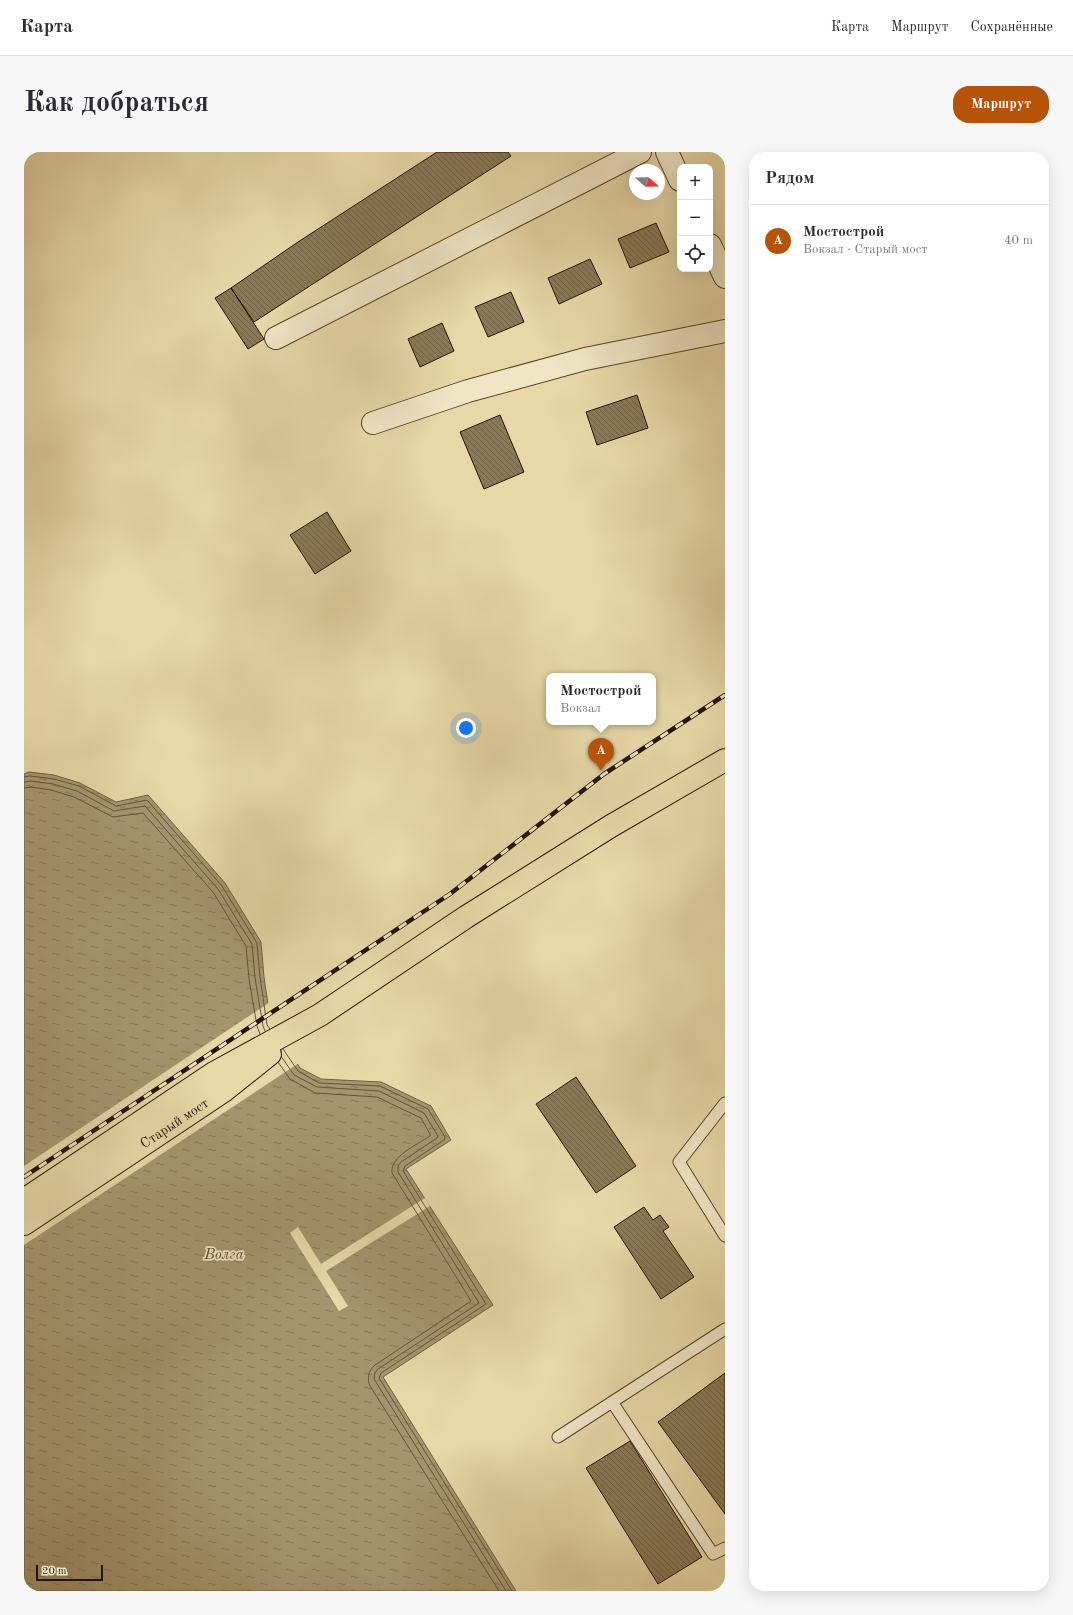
<!DOCTYPE html>
<html lang="ru">
<head>
<meta charset="utf-8">
<style>
  body { margin:0; font-family:"Old Standard TT",serif; background:#f7f7f7; color:#2b2b33 }
  .controls { position:absolute; right:12px; top:12px; display:grid; overflow:hidden; border-radius:8px; box-shadow:0 4px 16px #0002 }
  .controls button { width:36px; height:36px; display:grid; place-items:center; padding:0; border:0; border-bottom:1px solid #e1e1e2; background:#fff; color:#2b2b33; font:20px sans-serif }
  .compass { position:absolute; left:605px; top:12px; width:36px; height:36px; border-radius:50%; background:#fff; box-shadow:0 4px 16px #0002; rotate:110deg }
  .scale { position:absolute; left:12px; bottom:10px; width:67px; box-sizing:border-box; padding-left:4px; border:2px solid #241200; border-top:0; font-size:11px; line-height:14px; white-space:nowrap; color:#241200; -webkit-text-stroke:3px #f0e6c6; paint-order:stroke }
  .you { position:absolute; left:442px; top:576px; width:14px; height:14px; margin:-10px; border:3px solid #fff; border-radius:50%; background:#1a73e8; box-shadow:0 0 0 6px #1a73e833 }
  .badge { display:grid; place-items:center; width:26px; height:26px; border-radius:50%; background:#b45309; color:#fff; font-size:13px; font-weight:700 }
  .pin { position:absolute; translate:-50% -33px; filter:drop-shadow(0 1px 2px #0008) }
  .pin::after { content:''; position:absolute; top:21px; width:14px; height:12px; background:inherit; clip-path:polygon(0 0,100% 0,50% 100%) }
  .popup { position:absolute; left:522px; top:521px; width:110px; height:52px; box-sizing:border-box; display:grid; place-content:center; border-radius:8px; background:#fff; filter:drop-shadow(0 1px 3px #0005); font-size:13px; white-space:nowrap; color:#7c7c81 }
  .popup b { font-size:15px; color:#2b2b33 }
  .popup::after { content:''; position:absolute; left:50%; top:100%; margin-left:-8px; border:8px solid transparent; border-top-color:#fff }
  .list { margin:0; padding:0; list-style:none }
  h2 { display:flex; justify-content:space-between; align-items:center; height:52px; margin:0; padding:0 16px; font-size:17px }
  h2 small { font-size:13px; font-weight:400; color:#7c7c81 }
  .list li { display:grid; grid-template-columns:26px 1fr auto; gap:12px; align-items:center; box-sizing:border-box; height:72px; padding:0 16px; border-top:1px solid #e1e1e2 }
  .list b { display:block; font-size:15px; white-space:nowrap }
  .list p { margin:0; font-size:13px; white-space:nowrap; color:#7c7c81 }
  .list em { font-size:13px; font-style:normal; color:#7c7c81 }
  .icon { flex:none; width:22px; height:22px; fill:none; stroke:currentColor; stroke-width:2; stroke-linecap:round; stroke-linejoin:round }
  .map { position:relative; flex:none; width:701px; height:1439px; overflow:hidden; border-radius:16px }
  header { display:flex; align-items:center; gap:24px; box-sizing:border-box; height:56px; padding:0 20px; background:#fff; border-bottom:1px solid #e1e1e2 }
  header strong { font-size:19px }
  nav { display:flex; gap:22px; margin-inline-start:auto; font-size:14px }
  .intro { display:flex; align-items:center; justify-content:space-between; box-sizing:border-box; height:96px; padding:0 24px }
  h1 { margin:0; font-size:28px }
  .button { padding:10px 18px; border-radius:16px; background:#b45309; color:#fff; font-size:14px; font-weight:700 }
  main { display:flex; gap:24px; padding:0 24px }
  aside { flex:1; background:#fff; border-radius:16px; box-shadow:0 4px 16px #0002 }
  .map>svg:first-child { display:block }
  .water { fill:url(#water-ripples); stroke:#716143 }
  .pier { fill:#e8d8a8 }
  .lines { fill:none; stroke-linecap:round; stroke-linejoin:round }
  .shore { stroke:#645438; stroke-width:1 }
  .building { fill:url(#building-back-hatch); stroke:#241200 }
  .service-casing { stroke:#55442a; stroke-width:13 }
  .minor-casing { stroke:#55442a; stroke-width:24 }
  .primary-casing { stroke:#241200; stroke-width:24 }
  .service { stroke:#f0e6c6; stroke-width:11 }
  .minor { stroke:#f0e6c6; stroke-width:22 }
  .primary { stroke:#e8d8a8; stroke-width:22 }
  .rail-casing { stroke:#241200; stroke-width:4.5 }
  .rail { stroke:#f0e6c6; stroke-width:3; stroke-dasharray:9; stroke-linecap:butt }
  .labels { text-anchor:middle; dominant-baseline:central; stroke-width:3.5; stroke-linejoin:round; paint-order:stroke }
  .street-label { font-size:14px; fill:#241200; stroke:#f0e6c6 }
  .water-label { font-size:15px; font-style:italic; fill:#5e4d32; stroke:#f0e6c6 }
</style>
</head>
<body>
<header>
<strong>Карта</strong>
<nav><a>Карта</a><a>Маршрут</a><a>Сохранённые</a></nav>
</header>
<div class="intro"><h1>Как добраться</h1><a class="button">Маршрут</a></div>
<main>
<div class="map">
<svg width="701" height="1439" viewBox="0 0 701 1439">
  <defs>
    <pattern id="water-ripples" width="26" height="14" patternUnits="userSpaceOnUse"><rect width="26" height="14" fill="#a5956f"/><path d="M2 4q2-2 4 0t4 0M15 11q2-2 4 0t4 0" fill="none" stroke="#867859"/></pattern>
    <pattern id="building-back-hatch" width="6" height="6" patternUnits="userSpaceOnUse"><rect width="6" height="6" fill="#8a7957"/><path d="M-1 5l2 2M0 0l6 6M5-1l2 2" fill="none" stroke="#716246"/></pattern>
  </defs>
  <rect width="100%" height="100%" fill="#e8d8a8"/>
  <filter id="stains"><feTurbulence type="fractalNoise" baseFrequency=".005" numOctaves="4"/><feColorMatrix values="0 0 0 0 .2 0 0 0 0 .09 0 0 0 0 .02 0 0 0 .5 -.17"/></filter>
  <radialGradient id="worn" r=".72"><stop offset=".6" stop-color="#630" stop-opacity="0"/><stop offset="1" stop-color="#630" stop-opacity=".3"/></radialGradient>
  <path class="water" d="M5 620 30 623 56 631 92 650 124 643 201 731 237 790 240 825 247 872 276 916 297 927 357 930 407 954 427 988 382 1017 469 1153 359 1225 492 1439H0V622Z"/>
  <path class="pier" d="M246 850 249 871 275 911 0 1093V1014Z
    M401 1046 406 1054 302 1119 324 1154 315 1159 266 1081 274 1075 297 1112Z"/>
  <g class="lines">
    <path class="shore" d="M0 625 6 624 30 627 55 634 92 654 123 648 198 734 233 791 236 825 243 873 246 877
      M0 630 6 629 29 632 53 639 90 659 121 654 194 737 228 792 231 826 239 874 241 879
      M0 636 7 635 27 638 50 645 89 665 119 661 189 740 222 794 225 827 233 874 236 882
      M259 897 274 919 295 931 356 934 404 957 421 985 420 988 381 1014 379 1019 462 1152 357 1221 355 1226 488 1439
      M257 904 270 923 293 935 355 939 400 961 414 984 413 986 377 1010 374 1014V1020L455 1151 354 1217 351 1221 350 1227 482 1439
      M254 910 266 927 291 941 353 945 397 966 406 982V984C393 993 366 1004 368 1021L447 1149 351 1213C344 1219 343 1226 346 1234L475 1439"/>
  </g>
  <path class="building" d="M413 0H484L487 4 230 170 207 136 274 90Z
    M632 71 645 100 606 116 594 87Z
    M566 107 578 132 535 152 524 126Z
    M207 136 240 187 224 197 191 146Z
    M487 140 500 170 464 185 451 155Z
    M418 171 430 199 396 215 384 187Z
    M613 243 624 276 573 293 562 260Z
    M476 263 500 320 460 337 436 280Z
    M303 360 327 399 291 422 266 383Z
    M552 925 612 1014 572 1041 512 952Z
    M620 1055 629 1068 636 1063 645 1075 639 1079 670 1125 637 1147 590 1075Z
    M701 1221V1362L634 1270Z
    M606 1289 678 1405 634 1432 562 1316Z"/>
  <g class="lines">
    <defs>
      <path id="service" d="M701 951 655 1010 701 1084
        M588 1250 689 1402 701 1396
        M534 1285 701 1177"/>
      <path id="minor" d="M643 0 656 28
        M686 93 701 125
        M252 186 616 0
        M349 271 444 239 561 207 701 179"/>
      <g id="primary">
        <path d="M0 1048 190 921 296 863 442 765 587 674 701 608"/>
        <path id="s1" d="M0 1072 201 938 246 902"/>
      </g>
    </defs>
    <use href="#service" class="service-casing"/>
    <use href="#minor" class="minor-casing"/>
    <use href="#primary" class="primary-casing"/>
    <use href="#service" class="service"/>
    <use href="#minor" class="minor"/>
    <use href="#primary" class="primary"/>
    <defs>
      <path id="rail" d="M0 1025 426 742 580 622 701 543"/>
    </defs>
    <use href="#rail" class="rail-casing"/>
    <use href="#rail" class="rail"/>
  </g>
  <g class="labels">
    <g class="street-label">
      <text stroke="none"><textPath href="#s1" startOffset="181">Старый мост</textPath></text>
    </g>
    <g class="water-label">
      <text x="200" y="1103">Волга</text>
    </g>
  </g>
  <rect width="100%" height="100%" filter="url(#stains)"/>
  <rect width="100%" height="100%" fill="url(#worn)"/>
</svg>
<div class="controls">
<button>+</button>
<button>−</button>
<button><svg class="icon" aria-label="locate" viewBox="0 0 24 24"><circle cx="12" cy="12" r="6"/><path d="M12 2v4M12 18v4M2 12h4M18 12h4"/></svg></button>
</div>
<svg class="compass" viewBox="-18 -18 36 36"><path d="M0-13l5 13h-10z" fill="#e53935"/><path d="M0 13l5-13h-10z" fill="#7c7c81"/></svg>
<div class="scale">20 m</div>
<div class="you"></div>
<div class="pin badge" style="left:577px;top:619px">A</div>
<div class="popup"><b>Мостострой</b>Вокзал</div>
</div>
<aside>
<h2>Рядом<small></small></h2>
<ul class="list">
<li><span class="badge">A</span><div><b>Мостострой</b><p>Вокзал · Старый мост</p></div><em>40 m</em></li>
</ul>
</aside>
</main>
</body>
</html>
